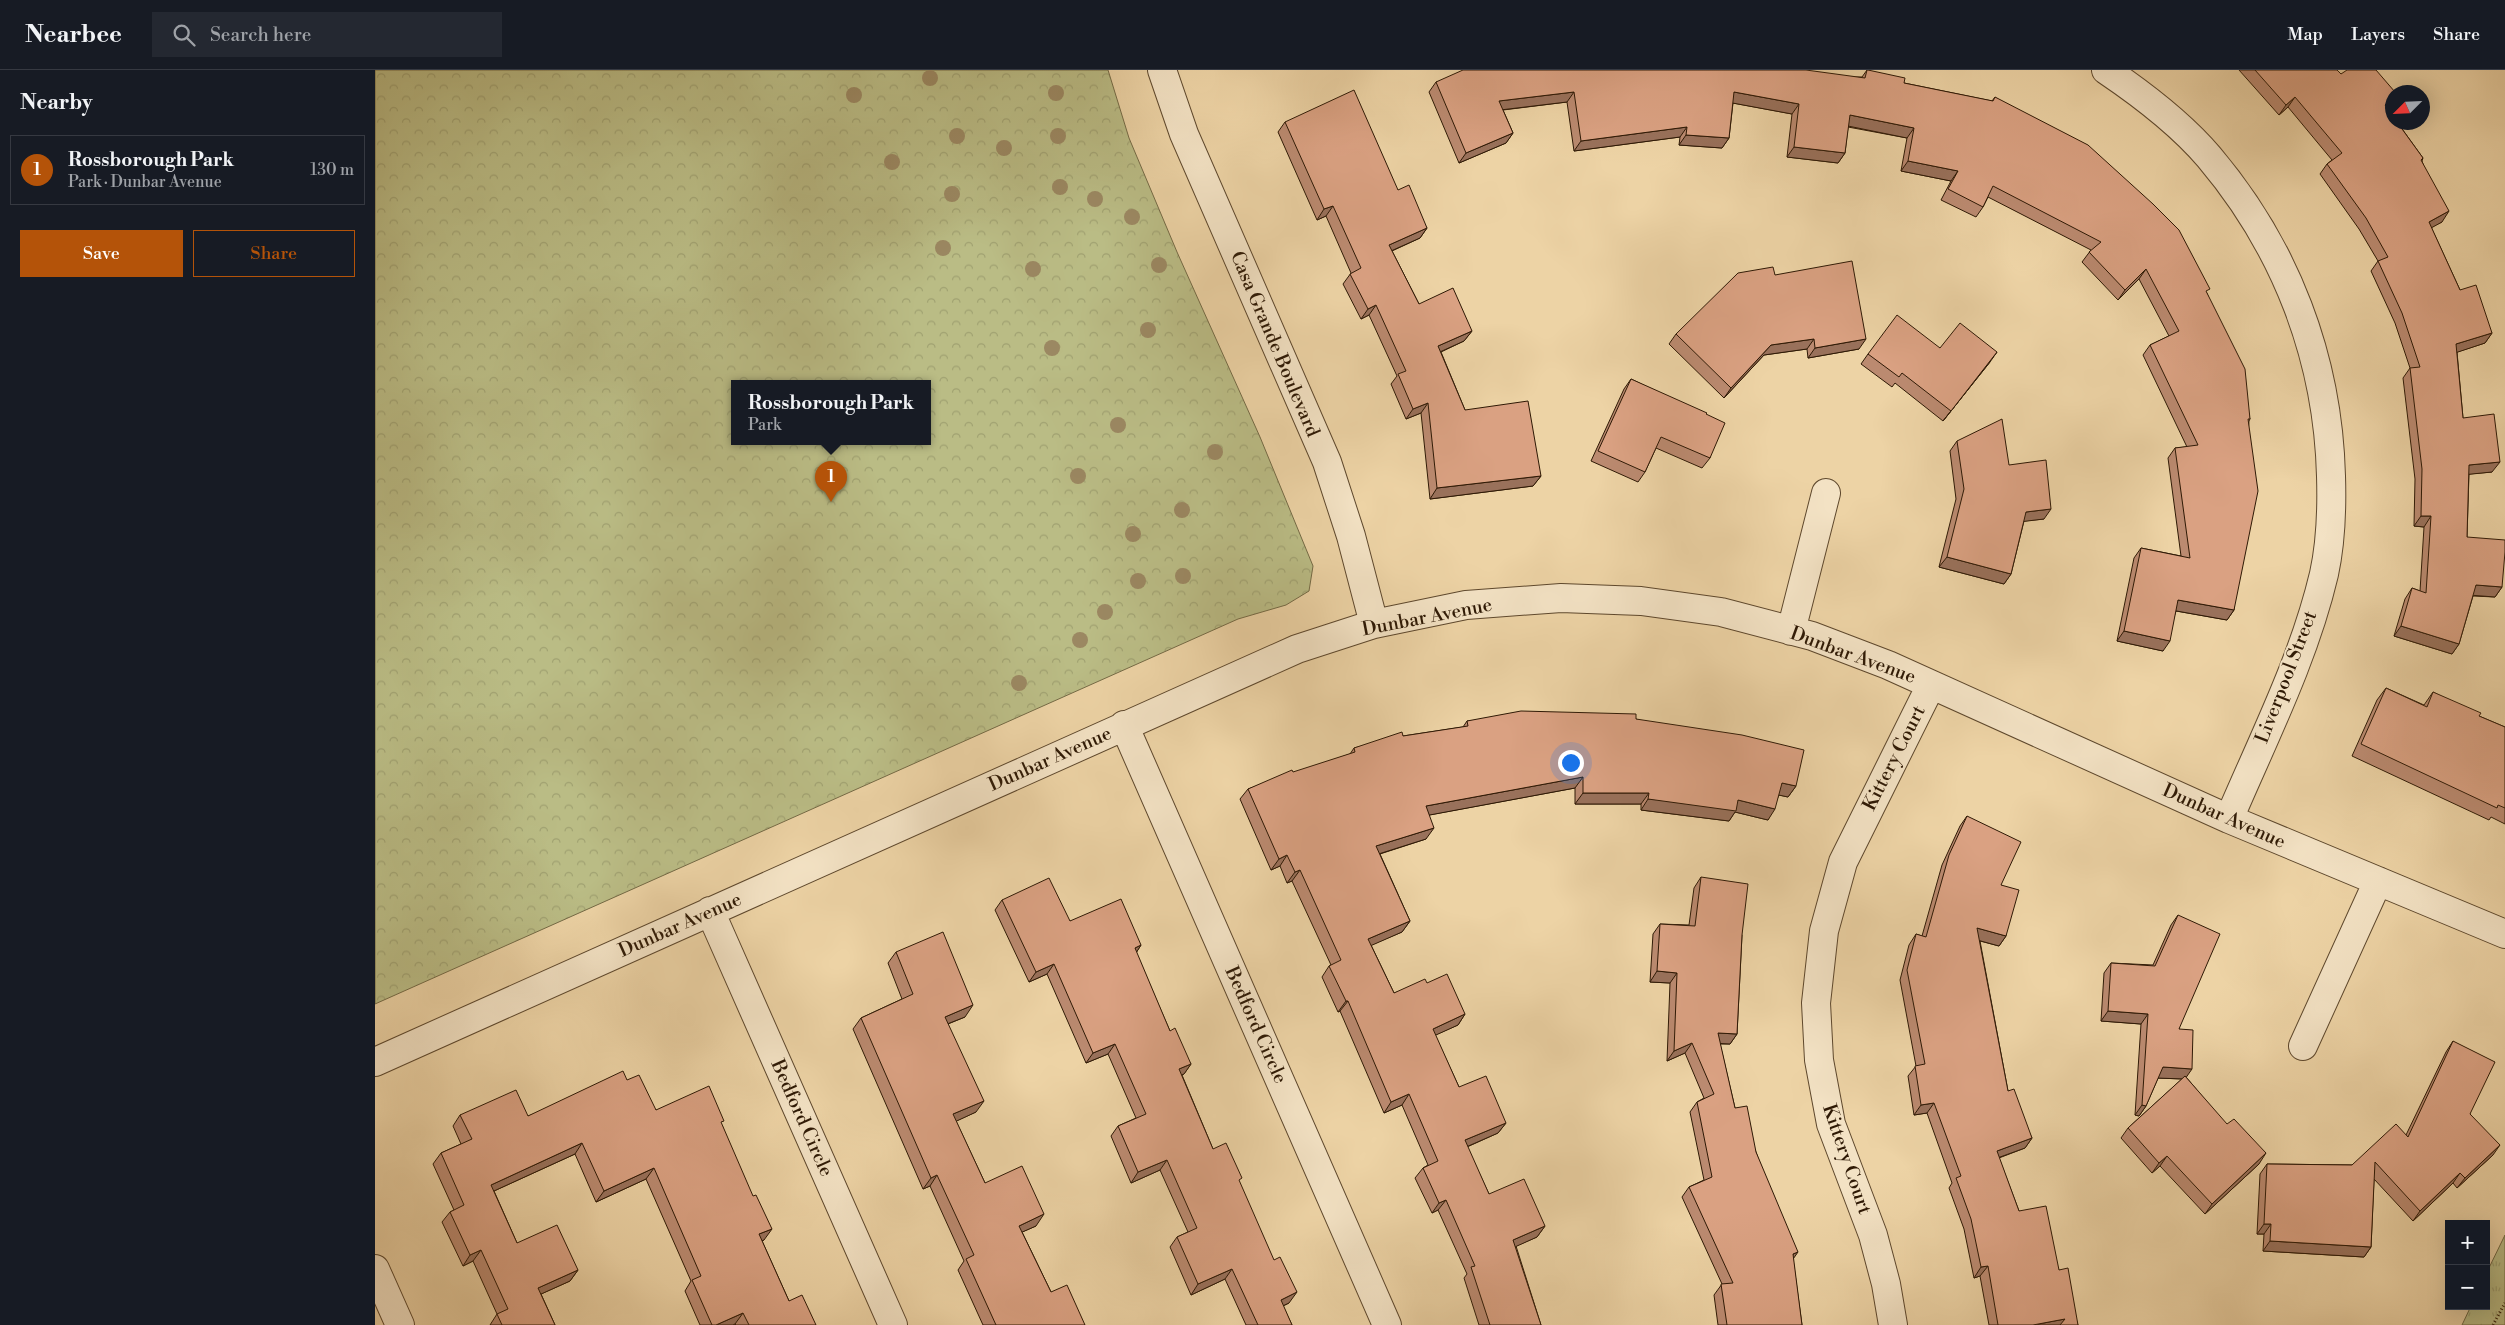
<!DOCTYPE html>
<html lang="en">
<head>
<meta charset="utf-8">
<style>
  body { margin:0; font-family:"Libre Bodoni",serif; background:#242831; color:#f1f3f6 }
  .controls { position:absolute; right:15px; bottom:15px; display:grid; overflow:hidden; border-radius:0px; box-shadow:0 5px 20px #0002 }
  .controls button { width:45px; height:45px; display:grid; place-items:center; padding:0; border:0; border-bottom:1px solid #363941; background:#171b24; color:#f1f3f6; font:25px sans-serif }
  .compass { position:absolute; left:2010px; top:15px; width:45px; height:45px; border-radius:50%; background:#171b24; box-shadow:0 5px 20px #0002; rotate:246deg }
  .you { position:absolute; left:1195px; top:692px; width:18px; height:18px; margin:-12px; border:4px solid #fff; border-radius:50%; background:#1a73e8; box-shadow:0 0 0 8px #1a73e833 }
  .badge { display:grid; place-items:center; width:32px; height:32px; border-radius:50%; background:#b45309; color:#fff; font-size:16px; font-weight:700 }
  .pin { position:absolute; translate:-50% -41px; filter:drop-shadow(0 1px 2px #0008) }
  .pin::after { content:''; position:absolute; top:26px; width:18px; height:15px; background:inherit; clip-path:polygon(0 0,100% 0,50% 100%) }
  .popup { position:absolute; left:356px; top:310px; width:200px; height:65px; box-sizing:border-box; display:grid; place-content:center; border-radius:0px; background:#171b24; filter:drop-shadow(0 1px 4px #0005); font-size:16px; white-space:nowrap; color:#9ea1a6 }
  .popup b { font-size:19px; color:#f1f3f6 }
  .popup::after { content:''; position:absolute; left:50%; top:100%; margin-left:-10px; border:10px solid transparent; border-top-color:#171b24 }
  .list { margin:0; padding:0; list-style:none }
  h2 { display:flex; justify-content:space-between; align-items:center; height:65px; margin:0; padding:0 20px; font-size:21px }
  h2 small { font-size:16px; font-weight:400; color:#9ea1a6 }
  .list li { display:grid; grid-template-columns:32px 1fr auto; gap:15px; align-items:center; box-sizing:border-box; height:70px; margin:0 10px 10px; padding:0 10px; border:1px solid #363941; border-radius:0px }
  .list b { display:block; font-size:19px; white-space:nowrap }
  .list p { margin:0; font-size:16px; white-space:nowrap; color:#9ea1a6 }
  .list em { font-size:16px; font-style:normal; color:#9ea1a6 }
  .actions { display:flex; gap:10px; padding:15px 20px }
  .actions a { flex:1; padding:11px 0; border:1px solid #b45309; border-radius:0px; text-align:center; font-size:18px; color:#b45309 }
  .actions .main { background:#b45309; color:#fff }
  .icon { flex:none; width:28px; height:28px; fill:none; stroke:currentColor; stroke-width:2; stroke-linecap:round; stroke-linejoin:round }
  .map { position:relative; flex:none; width:2130px; height:1255px; overflow:hidden }
  header { display:flex; align-items:center; gap:30px; box-sizing:border-box; height:70px; padding:0 25px; background:#171b24; border-bottom:1px solid #363941 }
  header strong { font-size:24px }
  nav { display:flex; gap:28px; margin-inline-start:auto; font-size:18px }
  .search { width:350px; height:45px; background:#242831; display:flex; align-items:center; gap:12px; box-sizing:border-box; padding:0 18px; border-radius:0px; color:#9ea1a6; font-size:19px }
  main { display:flex }
  aside { flex:1; background:#171b24 }
  .map>svg:first-child { display:block }
  .grass { fill:url(#grass-tufts); stroke:#746a45 }
  .forest { fill:url(#forest-crowns); stroke:#746a45; fill-rule:evenodd }
  .lines { fill:none; stroke-linecap:round; stroke-linejoin:round }
  .minor-casing { stroke:#5e482d; stroke-width:30 }
  .path { stroke:#2e1905; stroke-width:3; stroke-dasharray:1 2.5; stroke-linecap:butt }
  .minor { stroke:#f3e2c4; stroke-width:28 }
  .tree { fill:#9b8862 }
  .wall { fill:#bb8a70; stroke:#2e1905 }
  .shaded-wall { fill:#99715b; stroke:#2e1905 }
  .building { fill:#daa182; stroke:#2e1905 }
  .labels { text-anchor:middle; dominant-baseline:central; stroke-width:4; stroke-linejoin:round; paint-order:stroke }
  .street-label { font-size:19px; fill:#2e1905; stroke:#f3e2c4 }
</style>
</head>
<body>
<header>
<strong>Nearbee</strong>
<div class="search"><svg class="icon" aria-label="search" viewBox="0 0 24 24"><circle cx="10" cy="10" r="6"/><path d="M15 15l6 6"/></svg>Search here</div>
<nav><a>Map</a><a>Layers</a><a>Share</a></nav>
</header>
<main>
<aside>
<h2>Nearby<small></small></h2>
<ul class="list">
<li><span class="badge">1</span><div><b>Rossborough Park</b><p>Park · Dunbar Avenue</p></div><em>130 m</em></li>
</ul>
<div class="actions"><a class="main">Save</a><a>Share</a></div>
</aside>
<div class="map">
<svg width="2130" height="1255" viewBox="0 0 2130 1255">
  <defs>
    <pattern id="grass-tufts" width="24" height="20" patternUnits="userSpaceOnUse" patternTransform="scale(1.25)"><rect width="24" height="20" fill="#babc85"/><path d="M3 7l-1-3M5 7V3M7 7l1-3M15 17l-1-3M17 17v-4M19 17l1-3" fill="none" stroke="#a0a171"/></pattern>
    <pattern id="forest-crowns" width="20" height="18" patternUnits="userSpaceOnUse" patternTransform="scale(1.25)"><rect width="20" height="18" fill="#babc85"/><path d="M2 6a3 3 0 1 1 6 0M12 15a3 3 0 1 1 6 0" fill="none" stroke="#a0a171"/></pattern>
  </defs>
  <rect width="100%" height="100%" fill="#edd3a5"/>
  <filter id="stains"><feTurbulence type="fractalNoise" baseFrequency=".004" numOctaves="4"/><feColorMatrix values="0 0 0 0 .2 0 0 0 0 .09 0 0 0 0 .02 0 0 0 .5 -.17"/></filter>
  <radialGradient id="worn" r=".72"><stop offset=".6" stop-color="#630" stop-opacity="0"/><stop offset="1" stop-color="#630" stop-opacity=".3"/></radialGradient>
  <path class="grass" d="M2130 1165V1255H2087L2096 1236H2111V1204Z"/>
  <path class="forest" d="M0 0H733L754 68 802 182 885 367 938 496 934 521 911 535 863 549 0 934ZM360 313H552V371H360Z"/>
  <g class="lines">
    <defs>
      <path id="minor" d="M787 0 809 64 952 392 976 466 999 554
        M1731 0C1768 25 1805 53 1834 87 1911 178 1953 288 1956 406 1957 438 1956 472 1949 504 1929 589 1888 669 1854 749
        M1416 561 1451 423
        M749 655 1012 1255
        M335 841 518 1255
        M1928 976 2003 811
        M0 992 922 579 999 554 1091 535 1186 528 1266 531 1346 542 1437 566 1513 595 1854 749 2130 864
        M0 1199 25 1255
        M1518 1255 1511 1214 1498 1165 1456 1054 1444 990 1441 933 1449 861 1468 792 1556 615"/>
    </defs>
    <use href="#minor" class="minor-casing"/>
    <path class="path" d="M2118 1255 2130 1233"/>
    <use href="#minor" class="minor"/>
  </g>
  <g class="tree">
    <circle cx="555" cy="8" r="8"/>
    <circle cx="681" cy="23" r="8"/>
    <circle cx="479" cy="25" r="8"/>
    <circle cx="582" cy="66" r="8"/>
    <circle cx="683" cy="66" r="8"/>
    <circle cx="629" cy="78" r="8"/>
    <circle cx="517" cy="92" r="8"/>
    <circle cx="685" cy="117" r="8"/>
    <circle cx="577" cy="124" r="8"/>
    <circle cx="720" cy="129" r="8"/>
    <circle cx="757" cy="147" r="8"/>
    <circle cx="568" cy="178" r="8"/>
    <circle cx="784" cy="195" r="8"/>
    <circle cx="658" cy="199" r="8"/>
    <circle cx="773" cy="260" r="8"/>
    <circle cx="677" cy="278" r="8"/>
    <circle cx="743" cy="355" r="8"/>
    <circle cx="840" cy="382" r="8"/>
    <circle cx="703" cy="406" r="8"/>
    <circle cx="807" cy="440" r="8"/>
    <circle cx="758" cy="464" r="8"/>
    <circle cx="808" cy="506" r="8"/>
    <circle cx="763" cy="511" r="8"/>
    <circle cx="730" cy="542" r="8"/>
    <circle cx="705" cy="570" r="8"/>
    <circle cx="644" cy="613" r="8"/>
  </g>
  <path class="wall" d="M1492 0 1529 13 1617 31 1620 27 1832 223 1875 349 1874 351 1859 540 1852 550 1801 541 1788 581 1742 571 1759 488 1766 478 1806 486 1793 388 1800 378 1812 377 1768 285 1775 275 1794 266 1764 209 1743 230 1707 192 1716 180 1613 127 1608 137 1601 147 1566 130 1576 111 1526 101 1532 68 1473 57 1470 83 1463 93 1412 87 1417 44 1358 33 1354 68 1347 78 1304 75 1305 67 1199 81 1192 32 1128 40 1138 63 1131 73 1084 93 1054 22 1061 12 1487 7Z
    M1864 0H1962L1966 4 2018 22V31L2012 38 2048 88 2047 91 2067 152 2056 157 2085 220 2117 263 2110 273 2082 282 2088 348 2117 402 2094 404 2092 467 2127 517 2120 527 2098 526 2084 574 2077 584 2019 566 2030 529 2037 518 2045 521 2049 457 2039 456 2040 409 2028 308 2035 298 2020 253 1996 201 2003 191 1984 159 1945 104 1952 94 1957 90 1913 37 1904 45Z
    M910 52 1023 120 1052 158 1045 168 1017 181 1044 234 1097 261 1089 271 1066 282 1090 340 1166 406 1158 416 1055 429 1046 343 1031 349 1016 314 1022 306 994 245 986 249 968 214 976 203 951 146 942 150 903 62Z
    M1400 205 1484 279 1433 288 1432 279 1389 285 1349 328 1294 274 1301 264Z
    M1565 278 1615 292 1568 351 1520 313 1517 317 1486 294 1493 284Z
    M1256 309 1331 345 1335 388 1327 398 1281 378 1270 402 1263 412 1216 391 1249 319Z
    M1582 371 1634 395 1669 449 1649 451 1636 504 1629 514 1564 497 1581 429 1575 381Z
    M2011 618 2049 635 2058 622 2104 646 2130 657V754L2116 747 2114 750 1977 686 2002 630Z
    M1261 649 1421 716 1413 727 1404 725 1393 750 1360 742 1354 751 1266 740V734H1200V718L1054 745 1051 769 1005 784 1035 851 1027 862 996 875 1019 923 1052 913 1090 944 1083 955 1060 965 1084 1017 1131 1053 1123 1063 1092 1077 1114 1124 1170 1156 1162 1167 1141 1176 1166 1255H1104L1089 1208 1092 1204 1063 1140 1057 1143 1040 1108 1048 1098 1053 1095 1027 1035 1009 1043 965 941 963 942 947 907 954 896 956 895 917 811 912 813 905 796 896 800 865 729 873 719 975 684 979 678 1028 666 1088 657 1092 651Z
    M1592 746 1626 815 1631 866 1624 876 1605 871 1633 1021 1657 1068 1650 1078 1624 1088 1644 1141 1684 1200 1703 1255H1614L1605 1206 1599 1208 1589 1159 1574 1118 1577 1113 1552 1043 1539 1045 1533 1006 1541 996 1525 910 1534 875 1541 864 1547 866 1567 795 1585 756Z
    M1326 807 1367 865 1362 964 1355 974H1345L1360 1038 1381 1082 1418 1189 1427 1255H1343L1339 1225 1347 1214 1307 1127 1314 1117 1329 1110 1315 1042 1322 1032 1329 1028 1310 983 1292 991 1295 913 1275 912 1278 864 1285 854 1314 855 1319 818Z
    M627 830 695 851 766 875 761 883 795 961 816 994 809 1004 807 1005 838 1079 864 1112 914 1233 908 1236 917 1255H871L850 1209 816 1225 795 1177 802 1167 813 1162 785 1100 756 1113 736 1066 743 1056 761 1048 733 984 711 993 672 904 654 912 620 840Z
    M1803 845 1804 959 1811 1007 1884 1094 1830 1144 1785 1096 1777 1103 1746 1068 1753 1058 1807 1009 1783 1008 1771 1036 1764 1046 1760 1045 1766 954 1726 951 1729 903 1736 893 1778 895 1796 855Z
    M521 882 590 947 573 954 601 1042 581 1051 610 1113 661 1156 647 1162 676 1222 710 1255H608L583 1200 589 1191 555 1116 548 1119 478 959 486 948 527 929 513 893Z
    M2078 971 2095 1044 2118 1085 2082 1118 2078 1113 2038 1151 1999 1109 1996 1177 1989 1187 1888 1181 1889 1164H1882L1885 1104 1892 1094 1977 1095 2031 1065 2071 982Z
    M252 1010 281 1040 347 1055 389 1170 387 1171 414 1231 441 1255H361L360 1254 358 1255H325L310 1221 316 1211 271 1109 221 1132 200 1084 119 1121 142 1173 203 1200 195 1211 166 1224 180 1255H115L122 1244 98 1191 88 1196 67 1152 75 1142 79 1140 58 1094 66 1083 86 1074 78 1056 85 1045 153 1046Z"/>
  <path class="shaded-wall" d="M1199 22 1192 32 1117 41 1124 31Z
    M1359 22 1424 34 1417 44 1352 32Z
    M1920 27 1913 37 1904 45 1911 35Z
    M2018 28V31L2015 35 2003 45 2010 35Z
    M1475 45 1539 58 1532 68 1468 55Z
    M1312 57 1305 67 1199 81 1206 71Z
    M1138 63 1131 73 1084 93 1091 83Z
    M1311 65 1354 68 1347 78 1304 75Z
    M1419 77 1470 83 1463 93 1412 87Z
    M1533 91 1583 101 1576 111 1526 101Z
    M958 136 951 146 942 150 949 139Z
    M2074 141 2067 152 2047 163 2054 152Z
    M1052 158 1045 168 1007 185 1014 175Z
    M1771 199 1764 209 1743 230 1750 220Z
    M1001 235 994 245 986 249 993 239Z
    M1097 261 1089 271 1056 286 1063 276Z
    M2117 263 2110 273 2074 285 2081 274Z
    M1439 269 1432 279 1389 285 1349 328 1356 318 1396 275Z
    M1491 269 1484 279 1433 288 1440 278Z
    M1622 282 1615 292 1568 351 1576 341Z
    M1053 333 1046 343 1031 349 1038 339Z
    M2125 392 2117 402 2087 405 2094 395Z
    M1166 406 1158 416 1055 429 1062 418Z
    M1676 439 1669 449 1644 452 1651 442Z
    M2046 446H2056L2049 457 2039 456Z
    M1572 487 1636 504 1629 514 1564 497Z
    M2101 515 2127 517 2120 527 2094 525Z
    M1803 530 1859 540 1852 550 1796 540Z
    M2026 556 2084 574 2077 584 2019 566Z
    M1749 561 1795 571 1788 581 1742 571Z
    M1208 707 1200 718 1044 747 1051 736Z
    M1407 713 1421 716 1413 727 1399 724Z
    M1208 723H1274L1266 734H1200Z
    M1273 729 1363 730 1400 739 1393 750 1360 742 1354 751 1266 740Z
    M1059 758 1051 769 994 787 1001 776Z
    M912 785 905 796 896 800 904 789Z
    M925 800 917 811 912 813 920 802Z
    M1035 851 1027 862 986 880 993 869Z
    M1602 858 1631 866 1624 876 1595 868Z
    M766 875 759 886 760 878Z
    M679 894 672 904 654 912 661 902Z
    M1282 901 1302 903 1295 913 1275 912Z
    M971 931H973L965 941 963 942Z
    M598 935 590 947 562 958 570 947Z
    M1733 941 1773 944 1766 954 1726 951Z
    M1090 944 1083 955 1050 970 1058 959Z
    M1343 963 1362 964 1355 974 1335 973Z
    M1317 973 1310 983 1292 991 1299 981Z
    M740 974 733 984 711 993 718 983Z
    M816 994 809 1004 797 1009 804 999Z
    M1788 997 1817 999 1810 1009 1781 1008Z
    M1034 1024 1027 1035 1009 1043 1016 1032Z
    M609 1031 601 1042 571 1056 578 1044Z
    M1559 1033 1552 1043 1539 1045 1546 1035Z
    M1767 1035 1771 1036 1764 1046 1760 1045Z
    M1131 1053 1123 1063 1082 1081 1090 1070Z
    M1657 1068 1650 1078 1614 1091 1622 1081Z
    M207 1073 200 1084 108 1126 116 1115Z
    M2125 1075 2118 1085 2082 1118 2090 1108Z
    M1891 1083 1884 1094 1830 1144 1837 1134Z
    M1792 1086 1785 1096 1777 1103 1784 1093Z
    M792 1090 785 1100 756 1113 763 1102Z
    M279 1098 271 1109 221 1132 229 1121Z
    M2085 1103 2078 1113 2038 1151 2045 1141Z
    M562 1105 555 1116 548 1119 556 1108Z
    M1071 1130 1063 1140 1057 1143 1064 1133Z
    M669 1144 661 1156 636 1167 644 1156Z
    M1889 1154H1896L1889 1164H1882Z
    M1170 1156 1162 1167 1131 1181 1138 1170Z
    M397 1159 389 1170 377 1175 384 1164Z
    M1895 1171 1996 1177 1989 1187 1888 1181Z
    M106 1180 98 1191 88 1196 95 1185Z
    M1423 1182 1416 1192 1418 1184Z
    M1613 1196 1605 1206 1599 1208 1606 1197Z
    M857 1199 850 1209 816 1225 823 1214Z
    M203 1200 195 1211 155 1229 163 1218Z
    M922 1222 914 1233 899 1240 906 1230Z
    M368 1243 360 1254 358 1255H341Z
    M1690 1249 1686 1255H1658Z"/>
  <path class="building" d="M1088 0H1431L1490 8 1492 0H1493L1530 8 1529 13 1618 31 1620 27 1713 75 1778 134 1804 160 1835 219 1831 221 1870 299 1875 349H1873L1883 421 1859 540 1803 530 1795 571 1749 561 1766 478 1815 488 1800 378 1823 375 1775 275 1804 261 1771 199 1750 220 1714 182 1726 172 1618 116 1608 137 1573 119 1583 101 1533 91 1539 58 1475 45 1470 83 1419 77 1424 34 1359 22 1354 68 1311 65 1312 57 1206 71 1199 22 1124 31 1138 63 1091 83 1061 12Z
    M1880 0H1962L1966 4 1972 0H2001L2020 22H2018V28L2010 35 2018 46V52H2022L2048 88 2046 90 2074 141 2054 152 2085 220 2101 215 2117 263 2081 274 2088 348 2119 344 2125 392 2094 395 2092 467 2130 470V482L2127 517 2101 515 2084 574 2026 556 2037 518 2051 523 2056 446H2046L2047 399 2035 298 2045 297 2027 243 2003 191 2013 187 1991 148 1952 94 1967 83 1920 27 1911 35Z
    M979 20 1023 120 1034 115 1052 158 1014 175 1044 234 1078 218 1097 261 1063 276 1090 340 1153 331 1166 406 1062 418 1053 333 1038 339 1023 304 1031 301 1001 235 993 239 975 204 986 198 958 136 949 139 910 52Z
    M1477 191 1491 269 1440 278 1439 269 1396 275 1356 318 1301 264 1363 203 1398 197 1400 205Z
    M1522 245 1565 278 1585 253 1622 282 1576 341 1527 303 1524 307 1493 284Z
    M1256 309 1332 343 1331 344 1350 353 1335 388 1286 367 1270 402 1223 381Z
    M1627 349 1634 395 1671 390 1676 439 1651 442 1636 504 1572 487 1589 419 1582 371Z
    M2011 618 2052 637 2058 622 2106 643 2104 646 2130 657V738L2123 735 2122 738 1986 674Z
    M1146 641 1261 644V649L1367 665 1429 680 1421 716 1407 713 1400 739 1363 730 1361 741 1273 729 1274 723H1208V707L1051 736 1059 758 1001 776 1035 851 993 869 1019 923 1050 909 1052 913 1072 904 1090 944 1058 959 1084 1017 1111 1006 1131 1053 1090 1070 1114 1124 1149 1109 1170 1156 1138 1170 1166 1255H1115L1096 1197 1100 1196 1071 1130 1064 1133 1048 1098 1063 1091 1034 1024 1016 1032 973 931H971L954 896 966 890 925 800 920 802 912 785 904 789 873 719 917 700 918 702 980 682 979 678 1027 662 1028 666 1093 656 1092 651Z
    M1592 746 1646 772 1626 815 1644 820 1631 866 1602 858 1633 1021 1639 1019 1657 1068 1622 1081 1644 1141 1671 1136 1684 1200 1693 1198 1703 1255H1685L1690 1249 1658 1255H1623L1613 1196 1606 1197 1596 1149 1581 1108 1586 1106 1559 1033 1546 1035 1540 996 1550 994 1532 900 1541 864 1551 867 1574 785Z
    M1326 807 1373 814 1367 865 1362 964 1343 963 1360 1038 1372 1036 1381 1082 1423 1182 1418 1184 1427 1255H1352L1346 1214 1358 1213 1314 1117 1337 1107 1322 1032 1339 1024 1317 973 1299 981 1302 903 1282 901 1285 854 1320 856Z
    M674 808 695 851 746 829 766 875 760 878 795 961 800 958 816 994 804 999 838 1079 851 1073 867 1108 864 1110 899 1190 905 1187 922 1222 906 1230 917 1255H883L857 1199 823 1214 802 1167 822 1158 792 1090 763 1102 743 1056 771 1044 740 974 718 983 679 894 661 902 627 830Z
    M1803 845 1845 864 1804 959 1818 960 1817 999 1788 997 1771 1036 1767 1035 1773 944 1733 941 1736 893 1780 896Z
    M568 862 598 935 570 947 609 1031 578 1044 610 1113 647 1096 669 1144 644 1156 676 1222 692 1215 710 1255H621L591 1189 599 1185 562 1105 556 1108 486 948 538 924 521 882Z
    M2078 971 2120 992 2095 1044 2125 1075 2090 1108 2085 1103 2045 1141 2000 1092 1996 1177 1895 1171 1896 1154H1889L1892 1094 1977 1095 2021 1054 2033 1067Z
    M248 1001 252 1010 264 1005 281 1040 334 1016 349 1051 346 1052 378 1126 381 1125 397 1159 384 1164 414 1231 427 1225 441 1255H374L368 1243 341 1255H337L317 1210 326 1206 279 1098 229 1121 207 1073 116 1115 142 1173 182 1155 203 1200 163 1218 180 1255H127L122 1244 133 1239 106 1180 95 1185 75 1142 89 1135 66 1083 97 1069 85 1045 141 1020 153 1046Z
    M1810 1006 1852 1054 1859 1049 1891 1083 1837 1134 1792 1086 1784 1093 1753 1058Z"/>
  <g class="labels">
    <g class="street-label">
      <text transform="translate(900 274) rotate(67)">Casa Grande Boulevard</text>
      <text transform="translate(1052 547) rotate(-11)">Dunbar Avenue</text>
      <text transform="translate(1478 585) rotate(20)">Dunbar Avenue</text>
      <text transform="translate(1911 607) rotate(-69)">Liverpool Street</text>
      <text transform="translate(1519 688) rotate(-63)">Kittery Court</text>
      <text transform="translate(675 689) rotate(-24)">Dunbar Avenue</text>
      <text transform="translate(1849 746) rotate(24)">Dunbar Avenue</text>
      <text transform="translate(305 855) rotate(-24)">Dunbar Avenue</text>
      <text transform="translate(881 955) rotate(66)">Bedford Circle</text>
      <text transform="translate(427 1048) rotate(66)">Bedford Circle</text>
      <text transform="translate(1472 1089) rotate(71)">Kittery Court</text>
    </g>
  </g>
  <rect width="100%" height="100%" filter="url(#stains)"/>
  <rect width="100%" height="100%" fill="url(#worn)"/>
</svg>
<div class="controls">
<button>+</button>
<button>−</button>
</div>
<svg class="compass" viewBox="-18 -18 36 36"><path d="M0-13l5 13h-10z" fill="#e53935"/><path d="M0 13l5-13h-10z" fill="#9ea1a6"/></svg>
<div class="you"></div>
<div class="pin badge" style="left:456px;top:432px">1</div>
<div class="popup"><b>Rossborough Park</b>Park</div>
</div>
</main>
</body>
</html>
